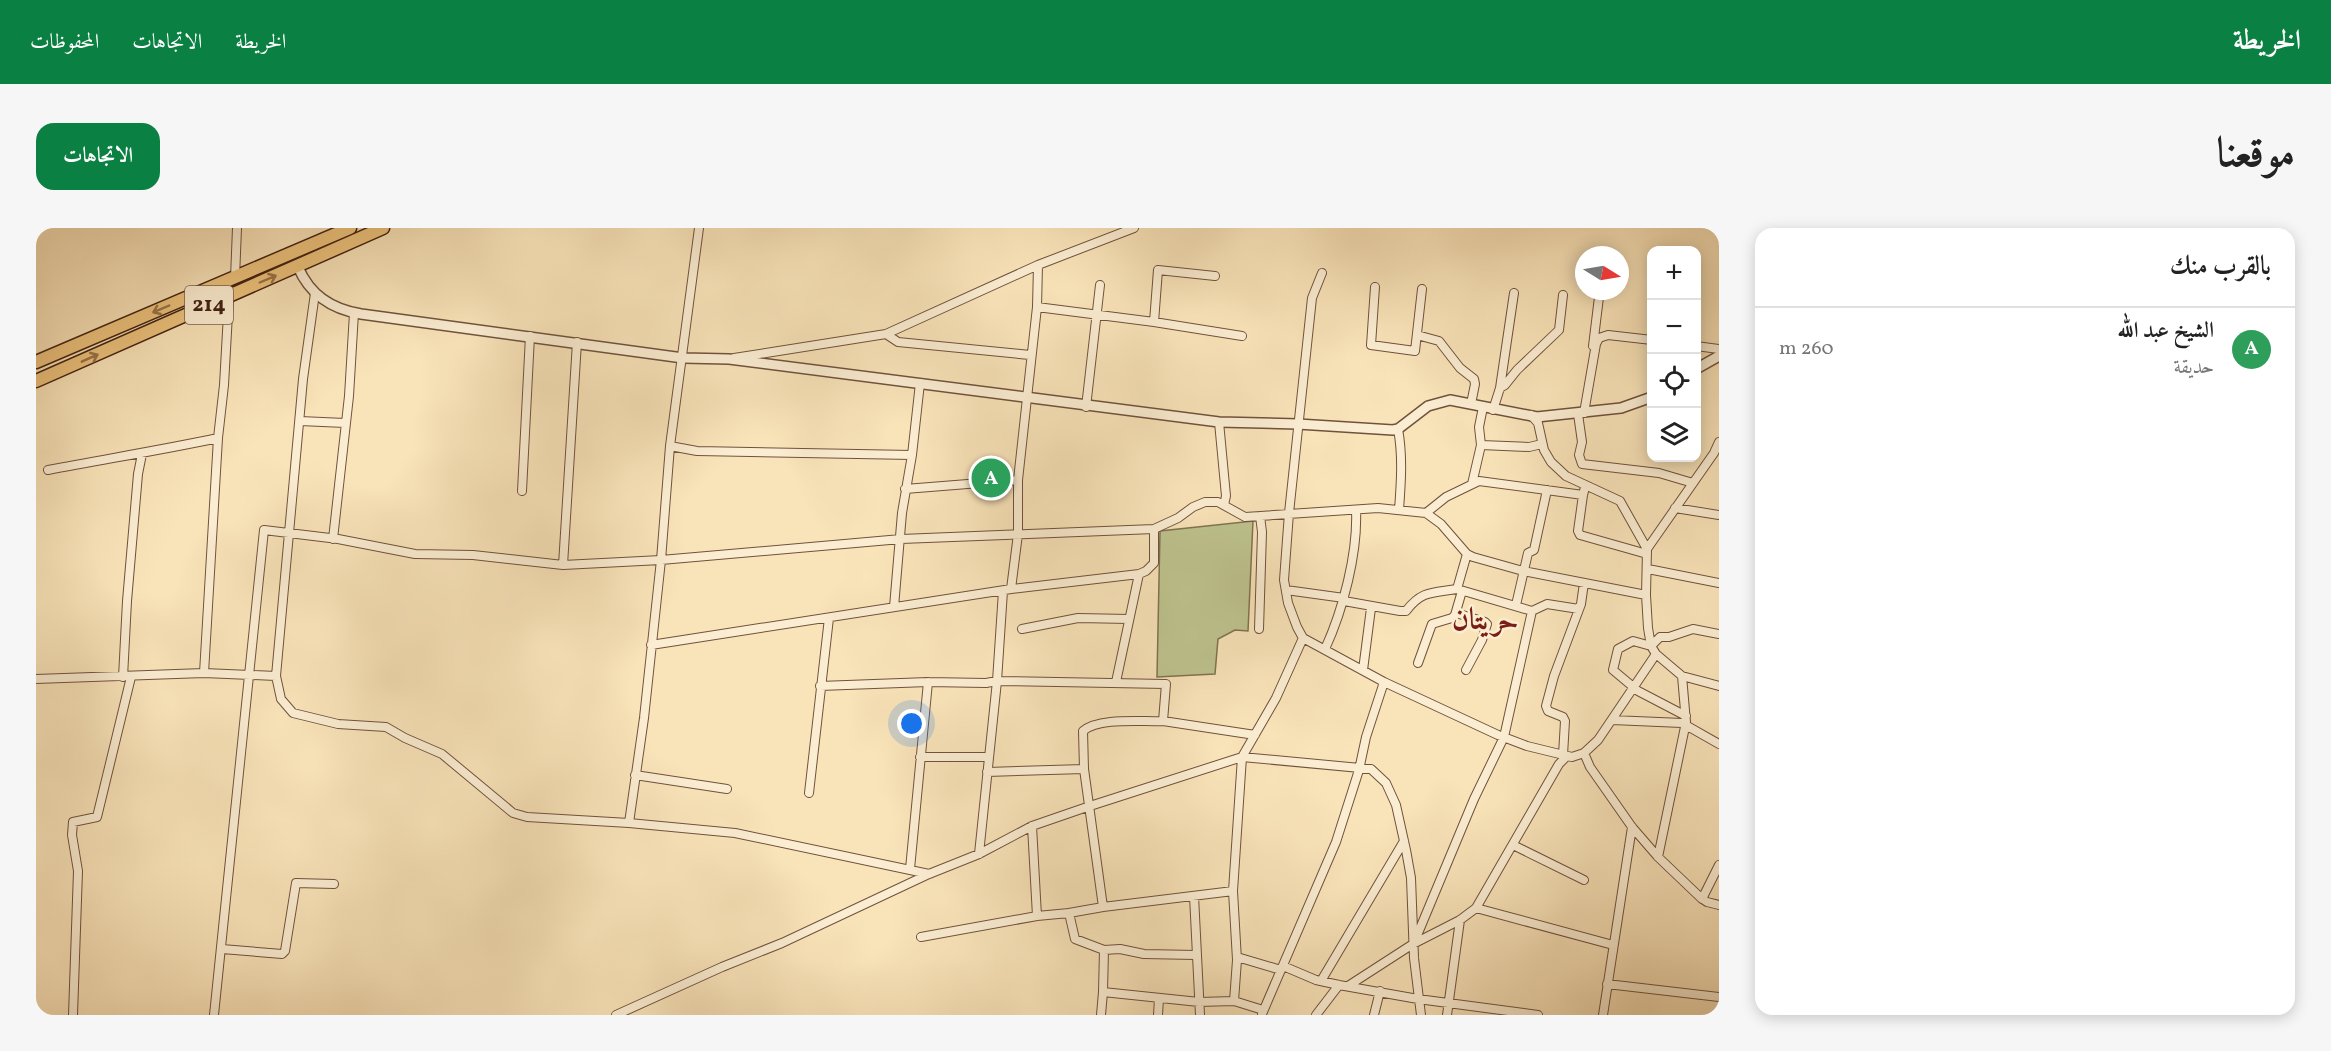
<!DOCTYPE html>
<html lang="ar">
<head>
<meta charset="utf-8">
<style>
  body { margin:0; font-family:Vollkorn,Amiri,serif; background:#f6f6f6; color:#222; direction:rtl }
  .controls { position:absolute; right:18px; top:18px; display:grid; overflow:hidden; border-radius:12px; box-shadow:0 3px 15px #0003 }
  .controls button { width:54px; height:54px; display:grid; place-items:center; padding:0; border:0; border-bottom:2px solid #e0e0e0; background:#fff; color:#222; font:30px sans-serif }
  .compass { position:absolute; left:1539px; top:18px; width:54px; height:54px; border-radius:50%; background:#fff; box-shadow:0 3px 15px #0003; rotate:101deg }
  .you { position:absolute; left:876px; top:496px; width:21px; height:21px; margin:-15px; border:4px solid #fff; border-radius:50%; background:#1a73e8; box-shadow:0 0 0 9px #1a73e833 }
  .badge { display:grid; place-items:center; width:39px; height:39px; border-radius:50%; background:#0b8043; color:#fff; font-size:20px; font-weight:700 }
  .pin { position:absolute; translate:-50% -50%; border:3px solid #fff; box-shadow:0 2px 6px #0006 }
  .list { margin:0; padding:0; list-style:none }
  h2 { display:flex; justify-content:space-between; align-items:center; height:78px; margin:0; padding:0 24px; font-size:26px }
  h2 small { font-size:20px; font-weight:400; color:#767676 }
  .list li { display:grid; grid-template-columns:39px 1fr auto; gap:18px; align-items:center; box-sizing:border-box; height:84px; padding:0 24px; border-top:2px solid #e0e0e0 }
  .list b { display:block; font-size:22px; white-space:nowrap }
  .list p { margin:0; font-size:20px; white-space:nowrap; color:#767676 }
  .list em { font-size:20px; font-style:normal; color:#767676 }
  .icon { flex:none; width:33px; height:33px; fill:none; stroke:currentColor; stroke-width:2; stroke-linecap:round; stroke-linejoin:round }
  .map { position:relative; flex:none; width:1683px; height:787px; overflow:hidden; direction:ltr; border-radius:18px }
  header { display:flex; align-items:center; gap:36px; box-sizing:border-box; height:84px; padding:0 30px; background:#0b8043; color:#fff }
  header strong { font-size:28px }
  nav { display:flex; gap:33px; margin-inline-start:auto; font-size:21px }
  .intro { display:flex; align-items:center; justify-content:space-between; box-sizing:border-box; height:144px; padding:0 36px }
  h1 { margin:0; font-size:42px }
  .button { padding:15px 27px; border-radius:18px; background:#0b8043; color:#fff; font-size:21px; font-weight:700 }
  main { display:flex; gap:36px; padding:0 36px }
  aside { flex:1; background:#fff; border-radius:18px; box-shadow:0 3px 15px #0003 }
  .map>svg:first-child { display:block }
  .green { fill:#bec48f; stroke:#807351; stroke-width:1.5 }
  .lines { fill:none; stroke-linecap:round; stroke-linejoin:round }
  .minor-casing { stroke:#70523c; stroke-width:10 }
  .tertiary-casing { stroke:#70523c; stroke-width:12 }
  .trunk-casing { stroke:#422213; stroke-width:15 }
  .minor { stroke:#fbedd2; stroke-width:8 }
  .tertiary { stroke:#fbedd2; stroke-width:9 }
  .trunk { stroke:#ecc27c; stroke-width:12 }
  .oneway { stroke:#977248 }
  .labels { text-anchor:middle; dominant-baseline:central; stroke-width:5; stroke-linejoin:round; paint-order:stroke }
  .shield { fill:#fbedd2; stroke:#7a5f4c; stroke-width:1.5 }
  .shield-label { font-size:22px; font-weight:bold; fill:#422213 }
  .district-label { font-size:30px; font-weight:bold; fill:#7a1f14; stroke:#fbedd2 }
</style>
</head>
<body>
<header>
<strong>الخريطة</strong>
<nav><a>الخريطة</a><a>الاتجاهات</a><a>المحفوظات</a></nav>
</header>
<div class="intro"><h1>موقعنا</h1><a class="button">الاتجاهات</a></div>
<main>
<aside>
<h2>بالقرب منك<small></small></h2>
<ul class="list">
<li><span class="badge" style="background:#2e9e5b">A</span><div><b>الشيخ عبد الله</b><p>حديقة</p></div><em>260 m</em></li>
</ul>
</aside>
<div class="map">
<svg width="1683" height="787" viewBox="0 0 1683 787">
  <rect width="100%" height="100%" fill="#f9e3b9"/>
  <filter id="stains"><feTurbulence type="fractalNoise" baseFrequency=".00333" numOctaves="4"/><feColorMatrix values="0 0 0 0 .2 0 0 0 0 .09 0 0 0 0 .02 0 0 0 .5 -.17"/></filter>
  <radialGradient id="worn" r=".72"><stop offset=".6" stop-color="#630" stop-opacity="0"/><stop offset="1" stop-color="#630" stop-opacity=".3"/></radialGradient>
  <path class="green" d="M1217 293 1212 403 1199 402 1182 411 1179 446 1121 449 1124 303Z"/>
  <g class="lines">
    <defs>
      <path id="minor" d="M1286 45 1276 70 1253 285 1248 352 1252 375 1261 399 1267 410 1348 454 1462 507 1491 518 1536 529 1548 525 1554 539 1596 599 1622 629 1665 670 1671 674 1683 677
        M199 50 201 0
        M1339 59 1335 117 1379 123 1386 61
        M279 65 267 151 240 448 245 471 257 485 302 496 350 499 369 510 406 526 477 585 491 589 593 595 699 605 893 646
        M1001 79 1118 94 1206 108
        M1118 94 1122 42 1179 48
        M850 106 862 114 994 127
        M1381 107 1403 113 1424 140 1438 151 1439 156 1435 176
        M1557 118 1563 69
        M1660 118 1683 121
        M698 130 850 106 1002 37 1098 0
        M1464 160 1478 65
        M1050 179 1064 57
        M1457 182 1464 160 1469 157 1481 142 1523 102 1527 67
        M1548 185 1560 116 1563 110 1572 107 1616 112
        M1542 186 1546 214 1543 227 1546 236 1623 245 1657 255
        M1495 187 1502 195 1508 222 1515 234 1530 248 1584 273 1611 321
        M264 193 309 195
        M1183 194 1190 268 1188 277
        M1362 201C1367 228 1365 255 1363 282
        M1683 214 1678 225 1611 321 1610 367 1612 400 1615 418 1620 426 1646 448 1683 458
        M1445 217 1493 219 1506 216
        M634 218 661 223 876 227
        M12 242C69 231 126 222 182 210L188 157 193 68
        M1436 256 1445 217 1443 199 1447 179
        M869 261 982 252
        M486 263 494 108
        M1547 267 1542 303 1544 307 1611 326
        M1639 280 1683 287
        M1390 285 1410 269 1443 253 1547 267 1549 259
        M1118 301 1142 290 1157 279 1169 274H1182L1209 289 1342 280 1390 285 1405 296 1431 326 1437 329 1487 343 1610 367
        M297 311 313 168 318 85
        M527 337 541 114
        M1612 341 1683 355
        M975 361 982 306V252L1001 79 1002 37
        M1250 362 1308 370
        M1308 373 1364 383H1370C1386 362 1397 365 1421 361
        M1480 377 1492 325 1498 322 1511 262
        M858 379 866 285 876 227 884 155
        M1496 383 1511 376 1543 381
        M1420 385 1449 394 1451 396 1446 412 1430 442
        M986 401 1042 390 1093 391
        M1223 401 1226 304 1224 288
        M1289 421C1307 382 1322 325 1320 282
        M1382 435 1396 396 1416 390 1419 387 1426 363
        M1327 442 1335 380
        M168 445 182 210
        M87 449 91 373 102 246 106 226
        M0 451 168 445 240 448
        M1080 454 1103 346
        M784 458 892 454 950 455 961 453 1130 456 1127 493 1219 507
        M1650 488 1602 463 1577 442 1582 421 1597 413 1615 418 1624 409H1633L1657 401 1683 406
        M1576 492 1646 495 1683 516
        M1127 493C1106 494 1063 489 1047 503L1048 541 1067 679 1197 663
        M1548 525 1562 512 1620 426
        M1527 527 1529 493 1527 489 1512 483 1510 478 1518 448 1545 376 1548 355
        M884 529H952
        M951 544 1048 541
        M599 547 691 561
        M773 565 793 390
        M593 595 608 490 625 332 634 218 663 0
        M996 598 1001 688 1033 685 1039 711 1068 722 1067 764 1163 774 1198 773 1227 782
        M1477 617 1548 652
        M943 626 961 453 967 363
        M1622 629 1650 494 1646 448
        M874 641 892 454
        M1158 668 1164 787
        M1666 671 1683 637
        M1440 680 1577 717
        M1033 685 1067 679
        M885 709 1001 688
        M1380 710 1438 571 1468 509 1496 383 1421 361 1431 326
        M186 721 246 726 249 723 260 655 298 656
        M1068 722 1084 721 1108 726 1160 727
        M1201 729 1245 742
        M1247 738 1280 752 1303 757 1382 771 1502 787
        M1285 753 1368 613
        M1571 756 1683 769
        M1312 758 1377 716 1424 692 1440 680 1523 536 1531 528
        M1198 773 1201 732 1197 663 1206 529 1240 470 1267 410
        M1226 786 1300 614 1323 542 1330 509 1348 454
        M37 787 42 643 36 607 37 594 61 589 95 449
        M178 787 228 302 302 311 379 326 437 327 527 337 625 332 865 311 1118 301V335L1110 343 1103 346 975 361 615 417
        M580 787 686 739 746 715 893 646 943 626 996 598 1054 578 1206 529 1335 541 1350 555 1360 577 1370 622 1375 650 1378 730 1385 787
        M1065 787 1067 764
        M1122 787 1123 770
        M1280 787 1303 757
        M1338 787 1344 763
        M1411 787 1424 692
        M1567 787 1596 599"/>
      <path id="tertiary" d="M262 39C274 67 295 81 325 86L647 130 693 131 1183 194 1262 196 1357 202 1362 201 1392 178 1414 172 1501 189 1585 180 1616 169
        M1660 141 1683 128"/>
      <path id="trunk" d="M0 134 314 0
        M0 153 347 0"/>
    </defs>
    <use href="#minor" class="minor-casing"/>
    <use href="#tertiary" class="tertiary-casing"/>
    <use href="#trunk" class="trunk-casing"/>
    <use href="#minor" class="minor"/>
    <use href="#tertiary" class="tertiary"/>
    <use href="#trunk" class="trunk"/>
  </g>
  <defs><path id="oneway-shaft" d="M-6 0H5M1.5-3L5.5 0L1.5 3" fill="none" stroke-width="1.6" stroke-linecap="round" stroke-linejoin="round" transform="scale(1.5)"/></defs>
  <g class="oneway">
    <use href="#oneway-shaft" transform="translate(232 51) rotate(-23)"/>
    <use href="#oneway-shaft" transform="translate(125 81) rotate(157)"/>
    <use href="#oneway-shaft" transform="translate(54 130) rotate(-24)"/>
  </g>
  <g class="labels">
    <rect class="shield" x="149" y="58" width="48" height="38" rx="4.5"/>
    <g class="shield-label">
      <text x="173" y="77">214</text>
    </g>
    <g class="district-label">
      <text x="1449" y="393">حريتان</text>
    </g>
  </g>
  <rect width="100%" height="100%" filter="url(#stains)"/>
  <rect width="100%" height="100%" fill="url(#worn)"/>
</svg>
<div class="controls">
<button>+</button>
<button>−</button>
<button><svg class="icon" aria-label="locate" viewBox="0 0 24 24"><circle cx="12" cy="12" r="6"/><path d="M12 2v4M12 18v4M2 12h4M18 12h4"/></svg></button>
<button><svg class="icon" aria-label="layers" viewBox="0 0 24 24"><path d="M12 4l9 5-9 5-9-5zM3 14l9 5 9-5"/></svg></button>
</div>
<svg class="compass" viewBox="-18 -18 36 36"><path d="M0-13l5 13h-10z" fill="#e53935"/><path d="M0 13l5-13h-10z" fill="#767676"/></svg>
<div class="you"></div>
<div class="pin badge" style="left:955px;top:250px;background:#2e9e5b">A</div>
</div>
</main>
</body>
</html>
